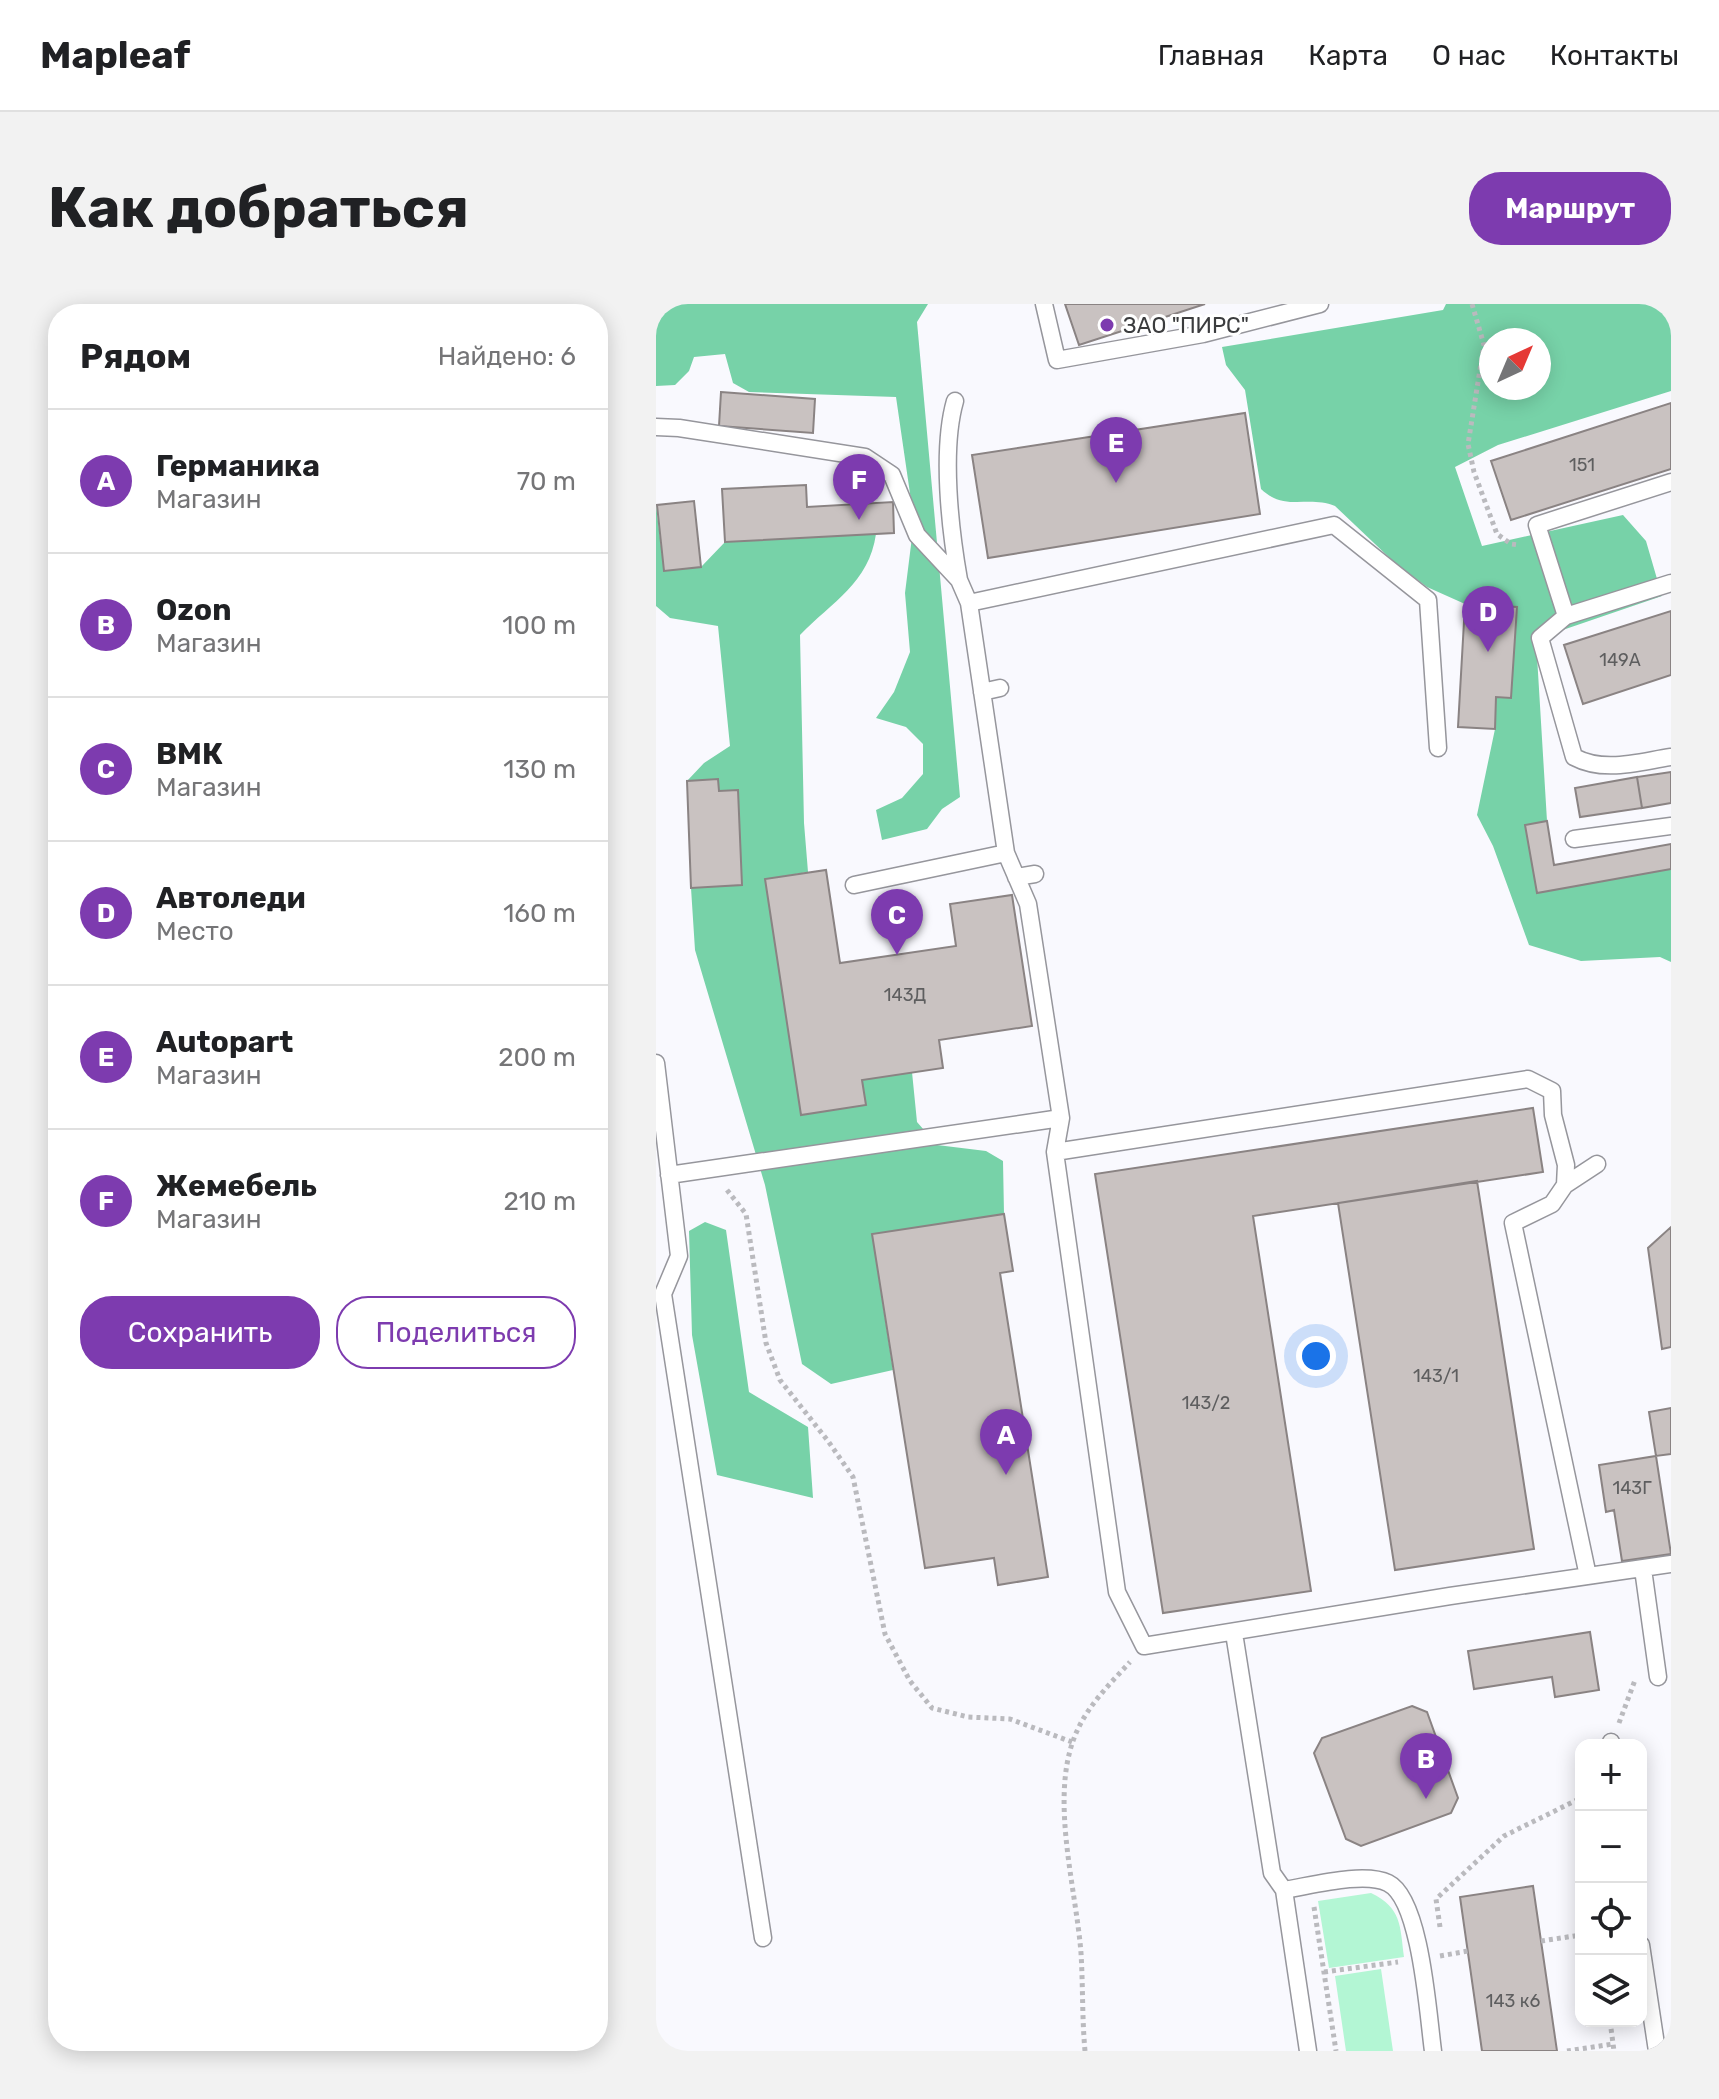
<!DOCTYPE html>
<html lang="ru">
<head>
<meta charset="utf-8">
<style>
  body { margin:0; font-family:Rubik,sans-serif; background:#f2f2f2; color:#202124 }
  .controls { position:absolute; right:24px; bottom:24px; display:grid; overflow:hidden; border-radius:16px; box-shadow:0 4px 20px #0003 }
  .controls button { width:72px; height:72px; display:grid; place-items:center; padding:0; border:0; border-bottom:2px solid #e0e0e0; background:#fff; color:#202124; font:40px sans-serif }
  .compass { position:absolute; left:823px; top:24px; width:72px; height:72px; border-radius:50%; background:#fff; box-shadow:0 4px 20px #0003; rotate:44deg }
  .you { position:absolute; left:660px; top:1052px; width:28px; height:28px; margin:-20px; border:6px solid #fff; border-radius:50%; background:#1a73e8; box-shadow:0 0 0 12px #1a73e833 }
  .badge { display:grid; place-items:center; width:52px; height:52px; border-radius:50%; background:#7d3baf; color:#fff; font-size:26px; font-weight:700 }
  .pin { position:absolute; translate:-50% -66px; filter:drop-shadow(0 2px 4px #0008) }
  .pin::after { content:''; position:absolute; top:42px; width:28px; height:24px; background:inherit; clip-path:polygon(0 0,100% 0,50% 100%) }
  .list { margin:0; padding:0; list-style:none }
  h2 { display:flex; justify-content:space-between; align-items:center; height:104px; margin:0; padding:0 32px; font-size:34px }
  h2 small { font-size:26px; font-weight:400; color:#757577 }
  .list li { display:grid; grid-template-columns:52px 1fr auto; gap:24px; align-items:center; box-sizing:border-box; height:144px; padding:0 32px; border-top:2px solid #e0e0e0 }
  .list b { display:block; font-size:30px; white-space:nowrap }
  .list p { margin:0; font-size:26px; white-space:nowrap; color:#757577 }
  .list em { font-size:26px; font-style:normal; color:#757577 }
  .actions { display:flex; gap:16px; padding:24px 32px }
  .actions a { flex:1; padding:18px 0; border:2px solid #7d3baf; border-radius:32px; text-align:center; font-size:28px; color:#7d3baf }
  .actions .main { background:#7d3baf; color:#fff }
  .icon { flex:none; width:44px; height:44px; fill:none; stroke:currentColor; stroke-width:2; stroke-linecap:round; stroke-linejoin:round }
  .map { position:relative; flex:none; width:1015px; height:1747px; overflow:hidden; border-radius:32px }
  header { display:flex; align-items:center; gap:48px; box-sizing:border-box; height:112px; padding:0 40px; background:#fff; border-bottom:2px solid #e0e0e0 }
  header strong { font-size:38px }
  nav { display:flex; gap:44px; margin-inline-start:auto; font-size:28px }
  .intro { display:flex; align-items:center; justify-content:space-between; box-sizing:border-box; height:192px; padding:0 48px }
  h1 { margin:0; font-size:56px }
  .button { padding:20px 36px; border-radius:32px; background:#7d3baf; color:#fff; font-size:28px; font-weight:700 }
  main { display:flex; gap:48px; padding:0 48px }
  aside { flex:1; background:#fff; border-radius:32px; box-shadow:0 4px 20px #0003 }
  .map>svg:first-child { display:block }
  .green { fill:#b3f6d4 }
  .forest { fill:#77d2a8; fill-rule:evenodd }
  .building { fill:#c9c2c1; stroke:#8a8383; stroke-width:2 }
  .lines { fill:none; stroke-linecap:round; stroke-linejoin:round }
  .service-casing { stroke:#96969c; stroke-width:19 }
  .path { stroke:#bababe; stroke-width:5; stroke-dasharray:4 4; stroke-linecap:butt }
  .service { stroke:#fff; stroke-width:16 }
  .poi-dot { fill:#7d3baf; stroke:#fff; stroke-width:3 }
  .labels { text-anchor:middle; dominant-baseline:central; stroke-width:6; stroke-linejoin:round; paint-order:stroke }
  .number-label { font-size:18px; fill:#5e5e5f }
  .poi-label { font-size:22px; fill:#3b3c3e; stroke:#fff; text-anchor:start }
</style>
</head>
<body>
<header>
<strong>Mapleaf</strong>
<nav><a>Главная</a><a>Карта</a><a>О нас</a><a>Контакты</a></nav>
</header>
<div class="intro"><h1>Как добраться</h1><a class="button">Маршрут</a></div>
<main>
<aside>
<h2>Рядом<small>Найдено: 6</small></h2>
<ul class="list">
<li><span class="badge">A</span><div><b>Германика</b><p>Магазин</p></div><em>70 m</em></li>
<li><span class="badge">B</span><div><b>Ozon</b><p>Магазин</p></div><em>100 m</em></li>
<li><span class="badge">C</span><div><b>ВМК</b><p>Магазин</p></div><em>130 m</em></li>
<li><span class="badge">D</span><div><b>Автоледи</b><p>Место</p></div><em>160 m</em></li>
<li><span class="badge">E</span><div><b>Autopart</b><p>Магазин</p></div><em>200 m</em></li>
<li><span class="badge">F</span><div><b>Жемебель</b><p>Магазин</p></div><em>210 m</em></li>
</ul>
<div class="actions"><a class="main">Сохранить</a><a>Поделиться</a></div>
</aside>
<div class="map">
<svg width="1015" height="1747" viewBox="0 0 1015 1747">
  <rect width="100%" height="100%" fill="#f9f9fe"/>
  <path class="green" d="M715 1589C746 1604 744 1622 748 1653L673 1664 662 1597Z
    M725 1665 737 1747H690L679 1672Z"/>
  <path class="forest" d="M0 0H272L261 18 304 493 286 505 271 525 226 536 220 506 246 494 267 470V440L250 423 220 414 238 388 254 348 249 289 258 217 240 93 93 88 77 79 69 50 38 53 33 67 19 81 0 82Z
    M790 0H1015V87L842 141 799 163 826 242 967 211 990 237 1006 292 895 330 881 352 891 517 869 521 881 589 1015 565V658L1004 653 925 657 873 641 837 542 821 511 839 425 840 393H855L861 304 809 300 771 283 739 259 679 202C652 191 629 208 605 185L589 86 570 61 566 43 787 6ZM835 36H883V84H835Z
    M0 201 8 267 45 263 69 238 220 230C213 279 176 298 144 331L148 519 152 568 109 575 145 810 210 801 206 776 256 768 261 818 281 841 330 847 347 857 348 910 216 931 237 1066 175 1080 146 1060 109 881 39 646 35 584 86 580 82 486 63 487 62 475 31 477 48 459 74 442 62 322 14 314 0 302Z
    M49 918 70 926 93 1088 152 1123 157 1194 61 1171 36 1031 33 927Z"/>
  <path class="building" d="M409 0H549L423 41Z
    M65 88 159 95 157 129 63 122Z
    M1015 99V165L855 216 835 157Z
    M589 109 604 210 332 254 316 151Z
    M150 181 151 203 237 198 238 229 69 238 66 185Z
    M38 197 45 263 8 267 1 201Z
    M809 300 861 303 855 394 840 393 839 425 802 423Z
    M1015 307V371L927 400 908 341Z
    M1015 468V499L986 504 981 473Z
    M981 473 986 504 924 513 919 484Z
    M62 475 63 487 82 486 86 581 35 584 31 477Z
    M891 517 898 561 1015 540V565L881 589 869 521Z
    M170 566 184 659 300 642 294 600 356 591 376 722 283 736 287 764 206 776 210 801 145 811 109 575Z
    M877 804 887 868 597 912 655 1287 507 1309 439 870Z
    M821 877 878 1245 739 1266 682 899Z
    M348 910 357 967 344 969 392 1273 342 1281 338 1254 269 1264 216 930Z
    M1015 923V1043L1006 1045 992 944Z
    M1015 1104V1150L1000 1152 993 1108Z
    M1000 1152 1015 1250 966 1257 958 1206 950 1208 943 1161Z
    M934 1328 943 1386 899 1393 896 1373 818 1385 812 1347Z
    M756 1402 771 1408 802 1494 795 1509 705 1542 690 1535 658 1449 666 1434Z
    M877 1582 901 1747H826L804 1593Z"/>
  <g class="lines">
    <defs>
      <path id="service" d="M388 0 401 56 547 30 664 0
        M299 97C285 146 294 225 303 276
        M0 123 23 124 209 153 236 171 261 231 303 276 313 299 350 549 372 600 405 814 399 848 461 1288 488 1342 794 1292 1015 1260
        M1015 279 910 312 884 334 918 453C948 469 982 458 1015 453
        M313 299 678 221 772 296 782 444
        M910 312 881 221 1015 178
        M326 388 344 384
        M918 535 1015 522
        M360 573 379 570
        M198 581 350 549
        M0 759 23 952 7 990 107 1634
        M399 848 872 775 896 787 897 811 910 861 909 881 896 900 857 919 932 1272
        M13 871 405 814
        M909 881 941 860
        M987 1265 1002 1373
        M578 1329 616 1569 628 1586 652 1747
        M955 1438V1441
        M628 1586C654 1582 708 1567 732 1579 765 1595 772 1711 777 1747
        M985 1641 1001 1747"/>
    </defs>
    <use href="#service" class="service-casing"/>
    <path class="path" d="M816 0 828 41 812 140 818 168 841 230 855 240 863 241
      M71 886 90 910 110 1039 124 1076 172 1137 197 1173 229 1330 254 1377 276 1404 312 1413 354 1415 416 1438
      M963 1419 979 1376
      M658 1603 680 1747
      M784 1623 780 1595 848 1532 925 1494
      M885 1637 925 1631
      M784 1652 812 1647
      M668 1668 742 1658
      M954 1717 958 1747
      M429 1747C426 1714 427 1682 425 1649 420 1585 395 1499 417 1437 428 1405 452 1382 474 1358
      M911 1747 957 1740"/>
    <use href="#service" class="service"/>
  </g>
  <circle class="poi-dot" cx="451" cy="21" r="8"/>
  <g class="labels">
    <g class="number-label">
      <text x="926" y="161">151</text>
      <text x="964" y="356">149А</text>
      <text x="249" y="691">143Д</text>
      <text x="780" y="1072">143/1</text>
      <text x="550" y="1099">143/2</text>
      <text x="976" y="1184">143Г</text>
      <text x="857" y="1697">143 к6</text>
    </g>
    <g class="poi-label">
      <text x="467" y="21">ЗАО "ПИРС"</text>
    </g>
  </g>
</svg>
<div class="controls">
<button>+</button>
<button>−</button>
<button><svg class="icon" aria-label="locate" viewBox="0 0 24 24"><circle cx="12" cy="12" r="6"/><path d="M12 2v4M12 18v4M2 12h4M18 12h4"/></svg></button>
<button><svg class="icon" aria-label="layers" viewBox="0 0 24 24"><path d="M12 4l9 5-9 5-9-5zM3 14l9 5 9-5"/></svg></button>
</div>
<svg class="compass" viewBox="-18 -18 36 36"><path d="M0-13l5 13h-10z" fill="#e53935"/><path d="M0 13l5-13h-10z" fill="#757577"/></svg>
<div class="you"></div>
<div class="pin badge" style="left:350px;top:1171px">A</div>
<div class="pin badge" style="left:770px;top:1495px">B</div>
<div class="pin badge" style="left:241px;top:651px">C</div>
<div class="pin badge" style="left:832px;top:348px">D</div>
<div class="pin badge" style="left:460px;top:179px">E</div>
<div class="pin badge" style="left:203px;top:216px">F</div>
</div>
</main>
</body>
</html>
